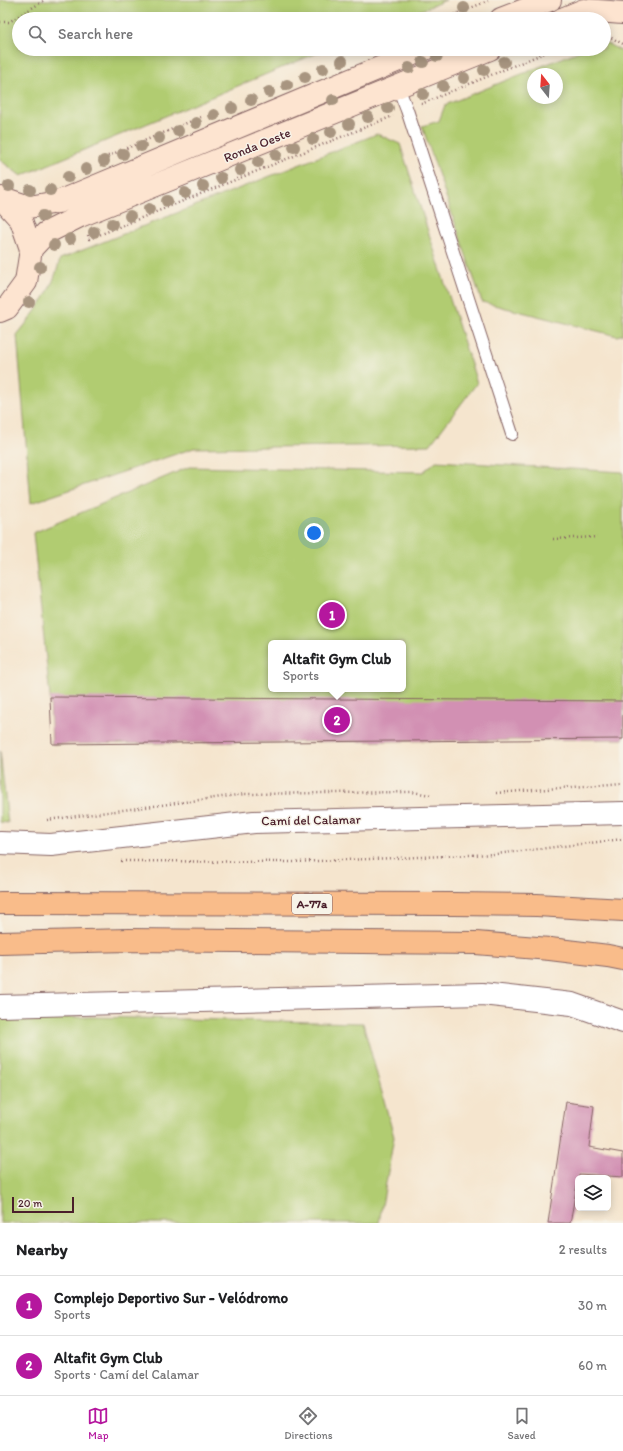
<!DOCTYPE html>
<html lang="en">
<head>
<meta charset="utf-8">
<style>
  body { margin:0; font-family:Itim,sans-serif; background:#f6f6f6; color:#202124 }
  .controls { position:absolute; right:12px; bottom:12px; display:grid; overflow:hidden; border-radius:6px; box-shadow:0 2px 10px #0003 }
  .controls button { width:36px; height:36px; display:grid; place-items:center; padding:0; border:0; border-bottom:1px solid #e0e0e0; background:#fff; color:#202124; font:20px sans-serif }
  .compass { position:absolute; left:527px; top:68px; width:36px; height:36px; border-radius:50%; background:#fff; box-shadow:0 2px 10px #0003; rotate:343deg }
  .scale { position:absolute; left:12px; bottom:10px; width:62px; box-sizing:border-box; padding-left:4px; border:2px solid #4a1f2b; border-top:0; font-size:11px; line-height:14px; white-space:nowrap; color:#4a1f2b; -webkit-text-stroke:3px #f7f3e8; paint-order:stroke }
  .you { position:absolute; left:314px; top:533px; width:14px; height:14px; margin:-10px; border:3px solid #fff; border-radius:50%; background:#1a73e8; box-shadow:0 0 0 6px #1a73e833 }
  .badge { display:grid; place-items:center; width:26px; height:26px; border-radius:50%; background:#b5179e; color:#fff; font-size:13px; font-weight:700 }
  .pin { position:absolute; translate:-50% -50%; border:2px solid #fff; box-shadow:0 1px 4px #0006 }
  .popup { position:absolute; left:268px; top:640px; width:138px; height:52px; box-sizing:border-box; display:grid; place-content:center; border-radius:6px; background:#fff; filter:drop-shadow(0 1px 3px #0005); font-size:13px; white-space:nowrap; color:#757577 }
  .popup b { font-size:15px; color:#202124 }
  .popup::after { content:''; position:absolute; left:50%; top:100%; margin-left:-8px; border:8px solid transparent; border-top-color:#fff }
  .list { margin:0; padding:0; list-style:none }
  h2 { display:flex; justify-content:space-between; align-items:center; height:52px; margin:0; padding:0 16px; font-size:17px }
  h2 small { font-size:13px; font-weight:400; color:#757577 }
  .list li { display:grid; grid-template-columns:26px 1fr auto; gap:12px; align-items:center; box-sizing:border-box; height:60px; padding:0 16px; border-top:1px solid #e0e0e0 }
  .list b { display:block; font-size:15px; white-space:nowrap }
  .list p { margin:0; font-size:13px; white-space:nowrap; color:#757577 }
  .list em { font-size:13px; font-style:normal; color:#757577 }
  .icon { flex:none; width:22px; height:22px; fill:none; stroke:currentColor; stroke-width:2; stroke-linecap:round; stroke-linejoin:round }
  .map { position:relative; flex:none; width:623px; height:1223px; overflow:hidden }
  .search { position:absolute; background:#fff; box-shadow:0 2px 10px #0003; left:12px; right:12px; top:12px; height:44px; display:flex; align-items:center; gap:10px; box-sizing:border-box; padding:0 14px; border-radius:22px; color:#757577; font-size:15px }
  .sheet { height:172px; background:#fff }
  nav { display:flex; justify-content:space-around; align-items:center; box-sizing:border-box; height:56px; border-top:1px solid #e0e0e0; background:#fff; font-size:11px; color:#757577 }
  nav a { display:grid; justify-items:center; gap:2px }
  nav .on { color:#b5179e }
  .map>svg:first-child { display:block }
  .green { fill:#b1cc71; stroke:#7e764e; fill-rule:evenodd }
  .building { fill:#d290b3 }
  .lines { fill:none; stroke-linecap:round; stroke-linejoin:round }
  .lane-casing { stroke:#866464; stroke-width:14 }
  .street-casing { stroke:#866464; stroke-width:24 }
  .secondary-casing { stroke:#866464; stroke-width:24 }
  .highway-casing { stroke:#866464; stroke-width:24 }
  .path { stroke:#866464; stroke-width:2.5; stroke-dasharray:1 3; stroke-linecap:butt }
  .lane { stroke:#fff; stroke-width:12 }
  .street { stroke:#fff; stroke-width:22 }
  .secondary { stroke:#fde4d0; stroke-width:22 }
  .highway { stroke:#f9bc8a; stroke-width:22 }
  .tree { fill:#a89580 }
  .labels { text-anchor:middle; dominant-baseline:central; stroke-width:3; stroke-linejoin:round; paint-order:stroke }
  .shield { fill:#f7f3e8; stroke:#7e5f64; stroke-width:1 }
  .shield-label { font-size:12px; font-weight:bold; fill:#4a1f2b }
  .street-label { font-size:13px; fill:#4a1f2b; stroke:#f7f3e8 }
</style>
</head>
<body>
<div class="map">
<svg width="623" height="1223" viewBox="0 0 623 1223">
  <rect width="100%" height="100%" fill="#f7f3e8"/>
  <filter id="ink" filterUnits="userSpaceOnUse"><feTurbulence type="fractalNoise" baseFrequency=".025" numOctaves="2"/><feDisplacementMap in="SourceGraphic" scale="8" xChannelSelector="R" yChannelSelector="G"/><feConvolveMatrix kernelMatrix="1 2 1 2 8 2 1 2 1" color-interpolation-filters="sRGB"/></filter>
  <filter id="wash" filterUnits="userSpaceOnUse"><feTurbulence type="fractalNoise" baseFrequency=".012" numOctaves="4" result="noise"/><feDisplacementMap in="SourceGraphic" scale="16" xChannelSelector="R" yChannelSelector="G"/><feGaussianBlur stdDeviation="0.9" result="paint"/><feColorMatrix in="noise" values="0 0 0 0 0 0 0 0 0 0 0 0 0 0 0 0 0 1.4 0 .05"/><feComposite in="paint" operator="in"/></filter>
  <g filter="url(#wash)">
    <rect width="100%" height="100%" fill="#f5e5ce"/>
    <path class="green" d="M0 0H446L400 19H19V49H327L21 176 0 160Z
      M604 43H606L623 52V334L617 336 482 302 422 126 439 121 445 105 584 49H604ZM533 74H557V98H533Z
      M377 134 400 144 477 383 430 445 194 448 31 503 17 335C37 310 53 290 60 259Z
      M436 461 623 472V739L52 744 50 697 33 533 189 467 423 472ZM271 643H403V689H271Z
      M0 751 8 823 0 822Z
      M91 1017 363 1023 394 1137 379 1223H0V1019Z"/>
    <g id="blocks">
      <path class="building" d="M50 697 623 701V739L52 744Z
        M566 1102 594 1106 589 1147 623 1153V1177L579 1174 570 1223H548Z"/>
    </g>
  </g>
  <g filter="url(#ink)">
    <use href="#blocks" fill-opacity="0" stroke="#866464" stroke-width="1"/>
    <g class="lines">
      <defs>
        <path id="lane" d="M398 87 407 110 512 434"/>
        <path id="street" d="M0 843 51 845 254 822 623 813
          M0 1006 482 994 572 1004 623 1022"/>
        <path id="secondary" d="M501 19 550 0
          M562 19 584 10 623 13
          M2 198 29 207 58 202 425 49
          M31 249 46 233 80 216 490 49
          M0 311 7 308 26 282 31 249 21 220 2 199"/>
        <path id="highway" d="M0 903 454 904 537 905 623 910
          M0 943 129 940 476 943 550 949 608 956 623 959"/>
      </defs>
      <use href="#lane" class="lane-casing"/>
      <use href="#street" class="street-casing"/>
      <use href="#secondary" class="secondary-casing"/>
      <use href="#highway" class="highway-casing"/>
      <path class="path" d="M443 19 488 1
        M0 22H9L45 0
        M604 37 608 36 623 44
        M556 49 564 51 568 49
        M421 104 554 49
        M108 156 201 117
        M88 235 89 239 393 116
        M553 539 597 537
        M496 793 623 783
        M47 820 245 794 412 792 431 795
        M121 861 293 862 496 854 623 839"/>
      <use href="#lane" class="lane"/>
      <use href="#street" class="street"/>
      <use href="#secondary" class="secondary"/>
      <use href="#highway" class="highway"/>
    </g>
    <g class="tree">
      <circle cx="464" cy="8" r="6"/>
      <circle cx="437" cy="56" r="6"/>
      <circle cx="342" cy="61" r="6"/>
      <circle cx="423" cy="62" r="6"/>
      <circle cx="504" cy="62" r="6"/>
      <circle cx="409" cy="68" r="6"/>
      <circle cx="323" cy="69" r="6"/>
      <circle cx="484" cy="70" r="6"/>
      <circle cx="305" cy="77" r="6"/>
      <circle cx="464" cy="78" r="6"/>
      <circle cx="287" cy="85" r="6"/>
      <circle cx="443" cy="86" r="6"/>
      <circle cx="269" cy="92" r="6"/>
      <circle cx="423" cy="94" r="6"/>
      <circle cx="251" cy="100" r="6"/>
      <circle cx="333" cy="100" r="6"/>
      <circle cx="232" cy="108" r="6"/>
      <circle cx="388" cy="108" r="6"/>
      <circle cx="214" cy="115" r="6"/>
      <circle cx="368" cy="117" r="6"/>
      <circle cx="196" cy="123" r="6"/>
      <circle cx="349" cy="124" r="6"/>
      <circle cx="178" cy="131" r="6"/>
      <circle cx="331" cy="132" r="6"/>
      <circle cx="159" cy="138" r="6"/>
      <circle cx="313" cy="139" r="6"/>
      <circle cx="141" cy="146" r="6"/>
      <circle cx="294" cy="147" r="6"/>
      <circle cx="123" cy="154" r="6"/>
      <circle cx="276" cy="155" r="6"/>
      <circle cx="104" cy="161" r="6"/>
      <circle cx="258" cy="162" r="6"/>
      <circle cx="86" cy="169" r="6"/>
      <circle cx="240" cy="170" r="6"/>
      <circle cx="68" cy="177" r="6"/>
      <circle cx="221" cy="178" r="6"/>
      <circle cx="9" cy="186" r="6"/>
      <circle cx="203" cy="186" r="6"/>
      <circle cx="30" cy="190" r="6"/>
      <circle cx="50" cy="190" r="6"/>
      <circle cx="185" cy="193" r="6"/>
      <circle cx="167" cy="201" r="6"/>
      <circle cx="149" cy="209" r="6"/>
      <circle cx="43" cy="216" r="6"/>
      <circle cx="130" cy="216" r="6"/>
      <circle cx="112" cy="224" r="6"/>
      <circle cx="94" cy="232" r="6"/>
      <circle cx="70" cy="239" r="6"/>
      <circle cx="54" cy="245" r="6"/>
      <circle cx="40" cy="267" r="6"/>
      <circle cx="29" cy="302" r="6"/>
    </g>
  </g>
  <g class="labels">
    <rect class="shield" x="292" y="894" width="40" height="20" rx="3"/>
    <g class="shield-label">
      <text x="312" y="904">A-77a</text>
    </g>
    <g class="street-label">
      <text transform="translate(257 145) rotate(-22)">Ronda Oeste</text>
      <text transform="translate(311 820) rotate(-1)">Camí del Calamar</text>
    </g>
  </g>
</svg>
<div class="controls">
<button><svg class="icon" aria-label="layers" viewBox="0 0 24 24"><path d="M12 4l9 5-9 5-9-5zM3 14l9 5 9-5"/></svg></button>
</div>
<svg class="compass" viewBox="-18 -18 36 36"><path d="M0-13l5 13h-10z" fill="#e53935"/><path d="M0 13l5-13h-10z" fill="#757577"/></svg>
<div class="scale">20 m</div>
<div class="you"></div>
<div class="pin badge" style="left:332px;top:615px">1</div>
<div class="pin badge" style="left:337px;top:720px">2</div>
<div class="popup"><b>Altafit Gym Club</b>Sports</div>
<div class="search"><svg class="icon" aria-label="search" viewBox="0 0 24 24"><circle cx="10" cy="10" r="6"/><path d="M15 15l6 6"/></svg>Search here</div>
</div>
<section class="sheet">
<h2>Nearby<small>2 results</small></h2>
<ul class="list">
<li><span class="badge">1</span><div><b>Complejo Deportivo Sur - Velódromo</b><p>Sports</p></div><em>30 m</em></li>
<li><span class="badge">2</span><div><b>Altafit Gym Club</b><p>Sports · Camí del Calamar</p></div><em>60 m</em></li>
</ul>
</section>
<nav>
<a class="on"><svg class="icon" aria-label="map" viewBox="0 0 24 24"><path d="M3 6l6-2 6 2 6-2v14l-6 2-6-2-6 2zM9 4v14M15 6v14"/></svg>Map</a>
<a><svg class="icon" aria-label="directions" viewBox="0 0 24 24"><path d="M12 3l9 9-9 9-9-9zM9 14v-3h6M13 9l2 2-2 2"/></svg>Directions</a>
<a><svg class="icon" aria-label="saved" viewBox="0 0 24 24"><path d="M7 4h10v16l-5-4-5 4z"/></svg>Saved</a>
</nav>
</body>
</html>
